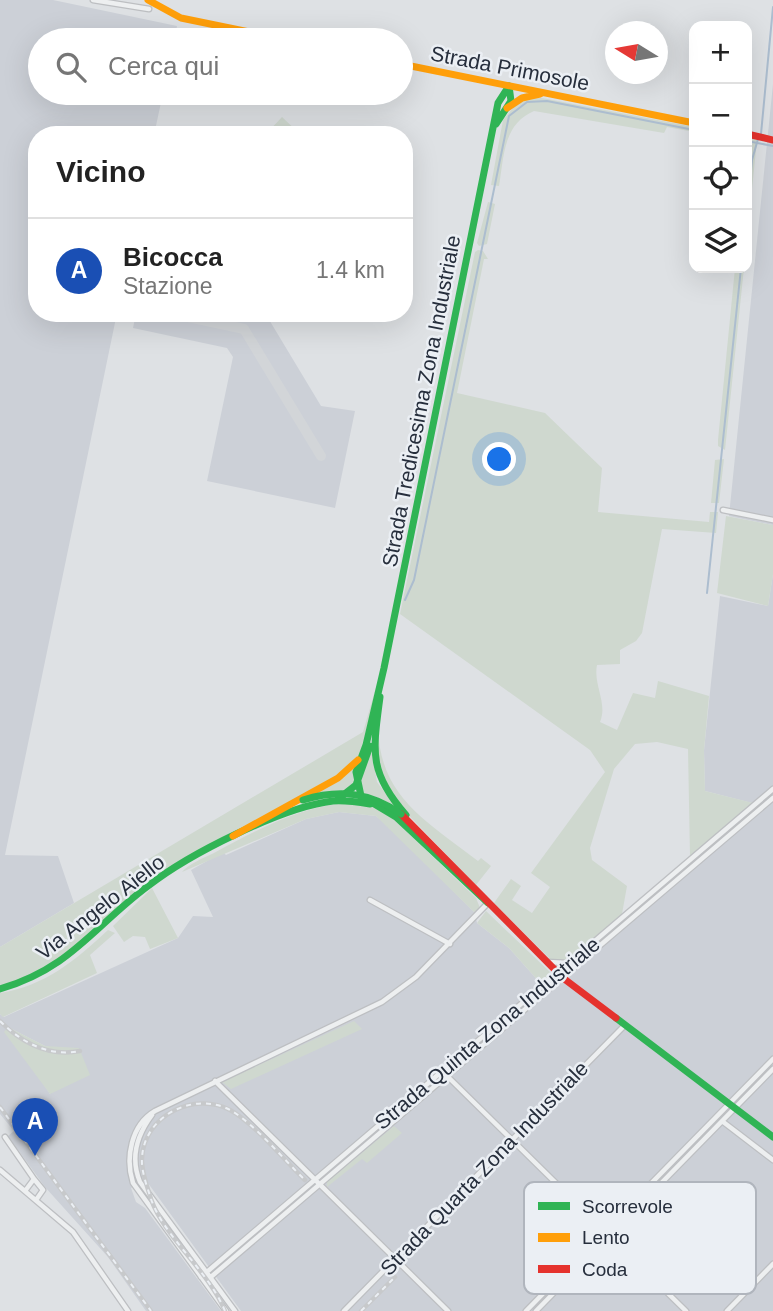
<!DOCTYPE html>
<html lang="it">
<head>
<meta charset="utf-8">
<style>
  body { margin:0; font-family:Arial,sans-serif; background:#f2f2f2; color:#222 }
  .controls { position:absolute; right:21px; top:21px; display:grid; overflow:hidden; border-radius:14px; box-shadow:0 7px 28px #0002 }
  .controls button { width:63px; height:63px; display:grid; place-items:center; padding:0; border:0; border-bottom:2px solid #e0e0e0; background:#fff; color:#222; font:35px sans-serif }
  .compass { position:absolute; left:605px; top:21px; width:63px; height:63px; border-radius:50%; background:#fff; box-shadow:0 7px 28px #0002; rotate:281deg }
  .you { position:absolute; left:500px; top:460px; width:24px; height:24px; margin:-18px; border:5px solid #fff; border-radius:50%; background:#1a73e8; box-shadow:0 0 0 10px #1a73e833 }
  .badge { display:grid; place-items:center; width:46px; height:46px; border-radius:50%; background:#666d77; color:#fff; font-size:23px; font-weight:700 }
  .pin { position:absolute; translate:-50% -58px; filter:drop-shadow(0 2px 4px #0008) }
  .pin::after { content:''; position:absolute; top:37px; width:24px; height:21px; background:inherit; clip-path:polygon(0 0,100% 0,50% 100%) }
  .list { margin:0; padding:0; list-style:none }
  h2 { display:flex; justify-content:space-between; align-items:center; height:91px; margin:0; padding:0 28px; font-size:30px }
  h2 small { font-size:23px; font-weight:400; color:#767676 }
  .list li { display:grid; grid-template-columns:46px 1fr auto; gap:21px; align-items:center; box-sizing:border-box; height:105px; padding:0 28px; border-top:2px solid #e0e0e0 }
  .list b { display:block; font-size:26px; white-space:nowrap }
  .list p { margin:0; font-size:23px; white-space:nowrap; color:#767676 }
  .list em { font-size:23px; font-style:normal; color:#767676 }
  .icon { flex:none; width:38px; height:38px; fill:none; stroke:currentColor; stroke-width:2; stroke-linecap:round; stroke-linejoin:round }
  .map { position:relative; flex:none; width:773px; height:1311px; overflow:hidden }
  .search { position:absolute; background:#fff; box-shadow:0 7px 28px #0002; left:28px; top:28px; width:385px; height:77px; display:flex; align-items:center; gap:18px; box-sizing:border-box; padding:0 24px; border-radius:38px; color:#767676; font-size:26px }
  .panel { position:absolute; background:#fff; box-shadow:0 7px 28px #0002; left:28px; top:126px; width:385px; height:196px; border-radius:28px }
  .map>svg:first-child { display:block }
  .built { fill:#ccd0d7; fill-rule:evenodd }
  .green { fill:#cfd8cf }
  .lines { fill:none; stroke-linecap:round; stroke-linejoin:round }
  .stream { stroke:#acbdcf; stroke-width:2 }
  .taxiway { stroke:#d2d5d8; stroke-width:10 }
  .street-casing { stroke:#bdbfc2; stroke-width:7 }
  .street { stroke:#edeff0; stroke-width:4.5 }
  .fast { stroke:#30b455; stroke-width:7 }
  .slow { stroke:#ff9f0a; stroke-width:7 }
  .jam { stroke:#e5322d; stroke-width:7 }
  .rail-casing { stroke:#c7c9cb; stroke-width:4.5 }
  .rail { stroke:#ebeff4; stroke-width:2; stroke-dasharray:5; stroke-linecap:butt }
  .fast-bridge { stroke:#30b455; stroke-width:7 }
  .labels { text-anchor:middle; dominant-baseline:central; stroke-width:5; stroke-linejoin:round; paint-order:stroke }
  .street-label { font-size:21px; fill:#262e3c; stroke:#ebeff4 }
  .key { fill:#ebeff4; stroke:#b0b5bd; stroke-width:2 }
  .key-label { font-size:19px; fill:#262e3c }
</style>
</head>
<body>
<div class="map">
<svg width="773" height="1311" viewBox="0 0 773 1311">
  <rect width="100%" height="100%" fill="#dee1e4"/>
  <path class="built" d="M0 0H53L177 26 174 40H40V93H163L154 135H37V313H117L5 855 58 856 74 903 0 947Z
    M773 84V525L729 516Z
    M136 313H265L321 406 355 411 335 508 207 481 233 357 227 348 133 328Z
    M773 574V1311H241L145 1179 131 1188 136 1202 145 1208 221 1311H146L108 1257 45 1187 8 1136 14 1131 0 1114V1014L4 1017 178 938 193 916 213 917 191 870 223 852 226 855 306 819 339 812 376 816 390 827 475 913 477 923 509 948 542 985 752 803 705 791 704 750 720 596 768 606ZM8 1027 45 1046 64 1050 50 1094Z"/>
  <path class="green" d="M537 97 694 127V132L667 127 664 133 534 111C503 124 504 157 499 186L491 185 503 120 518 102Z
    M282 117 301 135H265Z
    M752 139 757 140 747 238V169H749Z
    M488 202 495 204 487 244 479 246 477 243Z
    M478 250 483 251 488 259H484L457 393 545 413 602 468 598 512 709 522 710 512H718L716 533 662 529 642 633 636 641 620 650V664L597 665C593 685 608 703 600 722L617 730 633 693 655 698 658 681 709 696 704 750 705 791 753 803 690 856 688 749 657 742 635 744 614 769 590 848 592 860 627 886 622 914 567 961 553 962 494 903 511 879 521 886 512 900 532 913 550 887 531 873 605 772 590 750 400 614 475 252Z
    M735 268H744L725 450 718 446V440Z
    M724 459 719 503H711L715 460Z
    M726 516 773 525V574L768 606 717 593Z
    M377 684 361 753 338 776 155 876 80 946 40 974 0 986V947L363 732Z
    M378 728C380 798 428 822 478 861L481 858 491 866 476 885 389 795 375 763Z
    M371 748 377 782 398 810 382 799 360 792 358 784Z
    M358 763 355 784 345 795 272 819 303 803V798Z
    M344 803 369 805 387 813 476 898 480 908 475 913 376 816 339 812 306 819 182 872C189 864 203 858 214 853 255 831 297 808 344 803Z
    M152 888 178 938 150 949 145 937 133 936 124 942 113 926Z
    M486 911 551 973 542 985 509 948 477 923Z
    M108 930 115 933 90 955 97 973 3 1017 0 1014V993C45 986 76 960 108 930Z
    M354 1021 362 1029 231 1089 222 1082Z
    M8 1027 45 1046 79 1048 90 1075 50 1094 4 1032Z
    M394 1126 402 1133 367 1163 362 1159 327 1187V1182Z"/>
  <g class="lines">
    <path class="stream" d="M761 134 773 7
      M747 141 773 146
      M747 213 752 160 758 139
      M707 593 741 268
      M405 600 414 580 509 116 527 102 547 101 694 130"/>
    <path class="taxiway" d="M179 315 244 329 321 456"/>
    <defs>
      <path id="street" d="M93 0 149 9
        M723 510 773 520
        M370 900 450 944
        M548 962 567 963
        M442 1071 686 1311
        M215 1081 448 1311
        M152 1115C137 1135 130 1158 140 1182L235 1311
        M722 1121 773 1160
        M5 1137 34 1179
        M0 1170 73 1232 128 1311
        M25 1191 34 1179 43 1190 36 1200
        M201 1277 773 789
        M205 1282 773 798
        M226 1311 133 1183C125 1158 131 1125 155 1111L382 1002 416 977 488 903
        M344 1311 624 1026
        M526 1311 773 1059
        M536 1311 773 1069
        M727 1311 773 1264"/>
    </defs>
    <use href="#street" class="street-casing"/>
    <use href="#street" class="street"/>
    <path class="fast" d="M496 124 511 101 509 86
      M380 697C373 751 368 772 406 815
      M337 800 356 785 370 746
      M488 903 396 817 361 796 356 772 366 745 384 668 498 103 509 86
      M0 989C71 968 93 927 148 886 189 854 282 807 333 801 345 800 358 802 370 804
      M616 1018 773 1137"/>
    <path class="slow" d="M148 0 181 18 288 40
      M401 64 694 123
      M507 108 522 98 540 94
      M233 836 338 778 358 760"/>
    <path class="jam" d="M747 134 773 140
      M401 814 563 978 616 1018"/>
    <defs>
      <path id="rail" d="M0 1021C22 1043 49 1057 80 1051
        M0 1107 151 1311
        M225 1311C208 1270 164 1237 151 1199 147 1186 141 1171 142 1158 144 1115 195 1091 230 1110 255 1124 283 1159 305 1180
        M361 1311 395 1277"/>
    </defs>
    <use href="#rail" class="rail-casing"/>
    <use href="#rail" class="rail"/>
    <path class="fast-bridge" d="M303 800C339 789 370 792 401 814"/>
  </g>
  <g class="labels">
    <g class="street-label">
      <text transform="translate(510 68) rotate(11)">Strada Primosole</text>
      <text transform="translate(421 401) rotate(-79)">Strada Tredicesima Zona Industriale</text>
      <text transform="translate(100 907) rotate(-38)">Via Angelo Aiello</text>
      <text transform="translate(487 1033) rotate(-40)">Strada Quinta Zona Industriale</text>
      <text transform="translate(484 1168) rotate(-46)">Strada Quarta Zona Industriale</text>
    </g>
  </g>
  <rect x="524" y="1182" width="232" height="112" rx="10" class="key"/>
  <rect x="538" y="1202" width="32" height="8" fill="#30b455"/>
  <rect x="538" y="1233" width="32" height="9" fill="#ff9f0a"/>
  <rect x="538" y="1265" width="32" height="8" fill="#e5322d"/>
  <g class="key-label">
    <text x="582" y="1213">Scorrevole</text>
    <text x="582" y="1244">Lento</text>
    <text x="582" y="1276">Coda</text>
  </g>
</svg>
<div class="controls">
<button>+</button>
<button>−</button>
<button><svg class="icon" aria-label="locate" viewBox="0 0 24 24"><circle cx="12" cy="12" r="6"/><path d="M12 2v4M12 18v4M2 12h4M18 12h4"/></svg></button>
<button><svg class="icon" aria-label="layers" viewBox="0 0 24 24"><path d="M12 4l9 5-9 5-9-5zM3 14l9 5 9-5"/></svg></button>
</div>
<svg class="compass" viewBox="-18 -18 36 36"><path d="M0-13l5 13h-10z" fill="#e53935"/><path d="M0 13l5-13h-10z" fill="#767676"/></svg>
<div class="you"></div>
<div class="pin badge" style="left:35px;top:1156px;background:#1a4fb4">A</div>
<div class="search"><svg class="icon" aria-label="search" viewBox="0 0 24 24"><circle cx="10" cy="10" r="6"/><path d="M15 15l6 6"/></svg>Cerca qui</div>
<section class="panel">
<h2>Vicino<small></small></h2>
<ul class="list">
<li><span class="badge" style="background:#1a4fb4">A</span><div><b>Bicocca</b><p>Stazione</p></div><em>1.4 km</em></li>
</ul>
</section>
</div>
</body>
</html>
